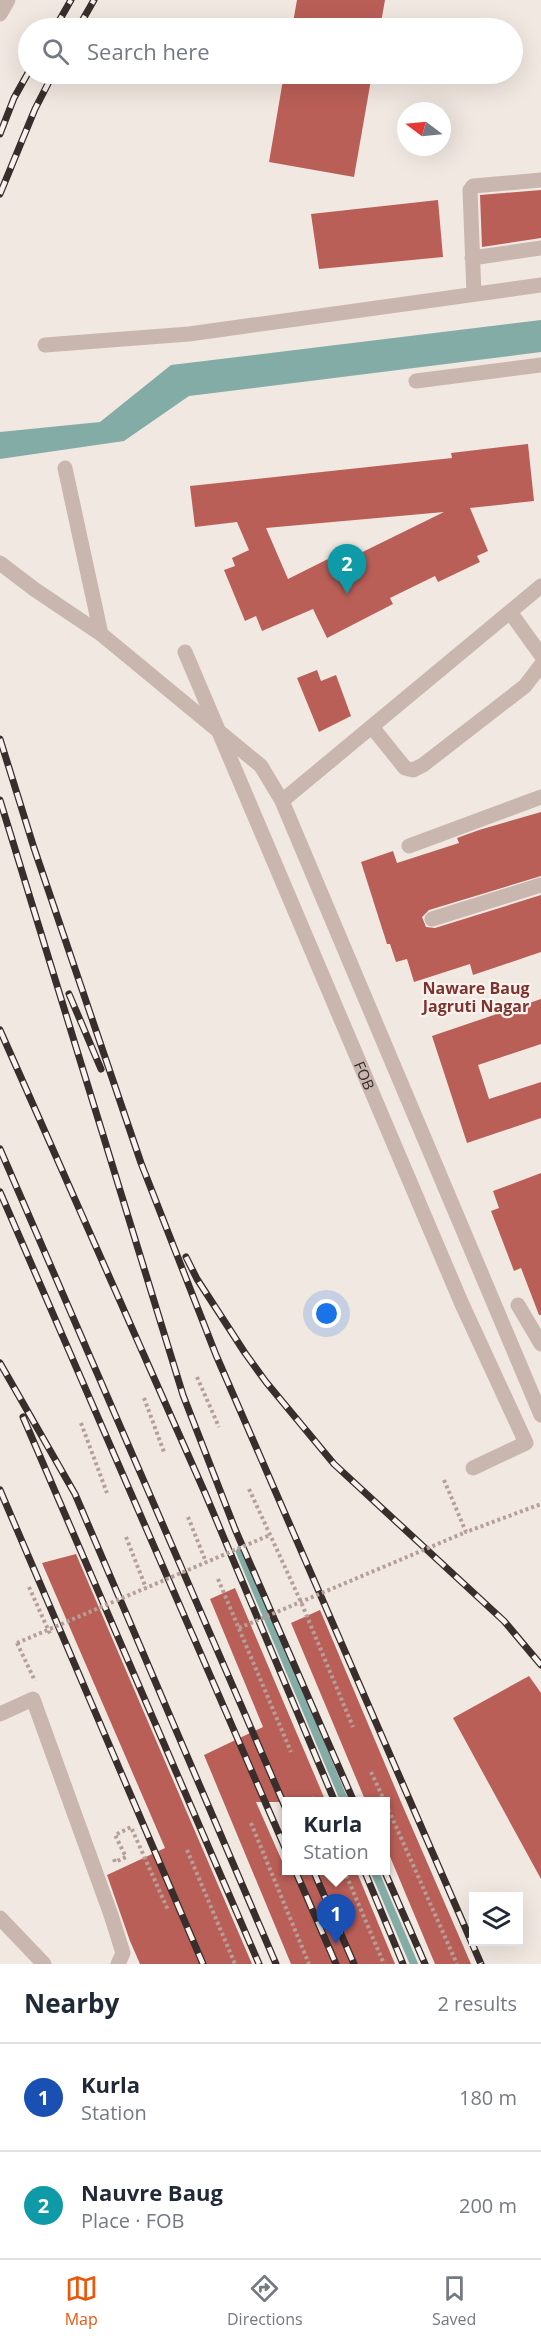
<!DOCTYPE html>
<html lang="en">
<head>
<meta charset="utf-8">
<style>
  body { margin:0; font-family:"Open Sans",sans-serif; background:#f6f6f7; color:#1f2937 }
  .controls { position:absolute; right:18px; bottom:18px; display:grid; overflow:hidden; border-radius:0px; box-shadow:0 6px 24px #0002 }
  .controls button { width:54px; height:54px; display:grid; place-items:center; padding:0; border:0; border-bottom:2px solid #e0e1e3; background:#fff; color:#1f2937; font:30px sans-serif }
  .compass { position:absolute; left:397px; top:102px; width:54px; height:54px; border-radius:50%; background:#fff; box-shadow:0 6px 24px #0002; rotate:286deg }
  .you { position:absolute; left:327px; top:1314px; width:21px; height:21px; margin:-15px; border:4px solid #fff; border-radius:50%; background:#1a73e8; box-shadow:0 0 0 9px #1a73e833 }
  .badge { display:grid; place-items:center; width:39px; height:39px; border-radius:50%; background:#ea580c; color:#fff; font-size:20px; font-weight:700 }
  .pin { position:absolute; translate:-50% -50px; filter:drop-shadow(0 2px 3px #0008) }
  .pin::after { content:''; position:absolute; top:32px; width:21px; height:18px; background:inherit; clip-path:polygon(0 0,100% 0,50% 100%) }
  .popup { position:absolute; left:282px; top:1797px; width:108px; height:78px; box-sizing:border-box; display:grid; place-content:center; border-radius:0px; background:#fff; filter:drop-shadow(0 2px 4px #0005); font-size:20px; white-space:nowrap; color:#747a83 }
  .popup b { font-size:22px; color:#1f2937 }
  .popup::after { content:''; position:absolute; left:50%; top:100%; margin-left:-12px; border:12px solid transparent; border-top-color:#fff }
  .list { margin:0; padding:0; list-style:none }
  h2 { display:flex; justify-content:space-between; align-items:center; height:78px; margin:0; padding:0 24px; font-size:26px }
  h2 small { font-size:20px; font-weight:400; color:#747a83 }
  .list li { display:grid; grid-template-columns:39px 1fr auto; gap:18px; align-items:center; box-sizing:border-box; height:108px; padding:0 24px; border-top:2px solid #e0e1e3 }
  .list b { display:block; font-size:22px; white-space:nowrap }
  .list p { margin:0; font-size:20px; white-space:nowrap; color:#747a83 }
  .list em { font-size:20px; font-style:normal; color:#747a83 }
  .icon { flex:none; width:33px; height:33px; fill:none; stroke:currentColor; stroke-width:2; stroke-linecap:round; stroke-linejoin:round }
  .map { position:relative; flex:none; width:541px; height:1964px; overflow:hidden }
  .search { position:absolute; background:#fff; box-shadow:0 6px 24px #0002; left:18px; right:18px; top:18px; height:66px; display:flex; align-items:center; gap:15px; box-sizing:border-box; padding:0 21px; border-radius:33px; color:#747a83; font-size:22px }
  .sheet { height:294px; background:#fff }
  nav { display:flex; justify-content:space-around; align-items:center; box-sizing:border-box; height:84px; border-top:2px solid #e0e1e3; background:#fff; font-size:16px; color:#747a83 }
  nav a { display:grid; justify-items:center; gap:3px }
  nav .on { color:#ea580c }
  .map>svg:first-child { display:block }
  .water { fill:#84aca7 }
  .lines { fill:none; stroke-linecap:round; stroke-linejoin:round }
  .stream { stroke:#84aca7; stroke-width:8 }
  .building { fill:#ba5f58; fill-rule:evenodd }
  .path { stroke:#b5a099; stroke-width:4; stroke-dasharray:3 3; stroke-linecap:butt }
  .service { stroke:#c9b7af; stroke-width:15 }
  .minor { stroke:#c9b7af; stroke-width:15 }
  .tertiary { stroke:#c9b7af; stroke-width:15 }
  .rail-casing { stroke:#392e2c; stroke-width:7 }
  .rail { stroke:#f9f3ef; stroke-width:4.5; stroke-dasharray:14; stroke-linecap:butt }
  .path-bridge { stroke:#b5a099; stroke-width:4; stroke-dasharray:3 3; stroke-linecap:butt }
  .pedestrian-bridge { stroke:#c9b7af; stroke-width:15 }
  .labels { text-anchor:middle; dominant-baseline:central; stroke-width:4.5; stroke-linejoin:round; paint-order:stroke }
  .street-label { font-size:15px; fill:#392e2c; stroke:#f9f3ef }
  .neighbourhood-label { font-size:16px; font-weight:bold; fill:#7f332e; stroke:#f9f3ef }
</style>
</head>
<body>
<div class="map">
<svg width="541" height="1964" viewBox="0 0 541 1964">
  <rect width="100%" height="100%" fill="#f2e8e2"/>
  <path class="water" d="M541 320V352L189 396 124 441 0 459V432L100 422 171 365Z"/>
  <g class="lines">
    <path class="stream" d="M240 1552 345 1802
      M374 1870 414 1964"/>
  </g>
  <path class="building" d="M297 0H385L380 28H292Z
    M284 74H372L354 177 269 162Z
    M541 190V238L482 247 480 195Z
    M438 200 443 257 319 269 311 214Z
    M528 444 534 501 470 508 488 551 477 556 480 562 438 582 435 576 390 598 393 604 327 638 313 609 262 631 256 616 245 621 224 570 235 566 232 558 249 550 237 522 195 527 190 486 452 458 451 453ZM444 512 334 566 330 558 288 579 266 528Z
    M317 670 321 681 336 675 351 716 319 732 297 678Z
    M541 812V876L429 910 422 917 426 927 435 928 541 895V952L473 975 470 964 414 982 407 959 396 962 390 944H387L361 862 393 851 397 863 459 843 457 838 479 830Z
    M541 999V1044L478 1065 489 1099 541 1082V1118L467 1143 432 1036Z
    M541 1173V1315H539L521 1268 514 1271 491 1211 499 1208 493 1191Z
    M76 1554 252 1964H140L130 1941 107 1875 165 1848 42 1563Z
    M235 1588 326 1802H256L286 1870H356L395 1964H291L204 1755 263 1727 210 1599Z
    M320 1610 401 1802 471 1964H435L386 1847V1802H366L291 1623Z
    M529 1676 541 1693V1879L453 1718Z"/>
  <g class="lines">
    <path class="path" d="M197 1377 219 1427
      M144 1398 164 1452
      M81 1423 107 1493
      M444 1480 466 1532 541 1504
      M249 1489 301 1602 353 1727
      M188 1517 206 1562
      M126 1537 146 1588
      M218 1579 291 1752
      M29 1587 51 1636
      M17 1643 35 1681
      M371 1772 385 1802
      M312 1797 314 1802
      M386 1804 457 1964
      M251 1823 309 1964
      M187 1850 235 1964
      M114 1859 115 1862 126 1857 115 1835 131 1827 168 1910
      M344 1870 384 1964"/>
    <path class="service" d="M518 1305 541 1344"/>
    <path class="minor" d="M0 14 8 0
      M472 258 541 248
      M474 294 470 190 473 186 541 180
      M45 345 189 334 541 285
      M416 381 541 365
      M65 468 101 634
      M0 563 34 589 101 634 261 766 282 801 541 1415
      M510 612 541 655
      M372 727 405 768 413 770 423 765 525 686 541 665
      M282 801 541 586
      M409 846 541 797
      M432 919 541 885"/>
    <path class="tertiary" d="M0 1714 33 1699 111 1915 123 1953 118 1964
      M0 1918 44 1964"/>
    <defs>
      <path id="rail" d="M55 28 71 0
        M78 28 94 0
        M0 134 14 98 28 73
        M0 194 35 109 53 74
        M0 739 34 848 141 1163 216 1355 481 1964
        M0 800 183 1395 235 1529 354 1802
        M69 994 101 1069
        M0 1030 205 1493 335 1802
        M0 1149 286 1809
        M0 1192 286 1850
        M186 1257 197 1279 245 1353 266 1382 334 1464 504 1621 541 1665
        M0 1363 75 1494 276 1964
        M23 1417 259 1964
        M0 1490 203 1964
        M295 1870 336 1964
        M313 1870 354 1964
        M364 1870 403 1964
        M384 1870 425 1964"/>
    </defs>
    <use href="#rail" class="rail-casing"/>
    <use href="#rail" class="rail"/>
    <path class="path-bridge" d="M239 1628 466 1532
      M17 1643 270 1535"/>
    <path class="pedestrian-bridge" id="s1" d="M185 652 461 1302 526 1443 473 1468"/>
  </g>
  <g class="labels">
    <g class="street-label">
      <text stroke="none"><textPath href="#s1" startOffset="460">FOB</textPath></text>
    </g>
    <g class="neighbourhood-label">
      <text x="476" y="988">Naware Baug<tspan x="476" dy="18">Jagruti Nagar</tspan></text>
    </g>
  </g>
</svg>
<div class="controls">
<button><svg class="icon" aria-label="layers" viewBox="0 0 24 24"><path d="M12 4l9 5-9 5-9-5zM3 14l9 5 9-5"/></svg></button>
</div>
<svg class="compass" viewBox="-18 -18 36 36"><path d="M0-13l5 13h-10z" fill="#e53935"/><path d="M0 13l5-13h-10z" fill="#747a83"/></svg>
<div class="you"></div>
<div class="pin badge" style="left:336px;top:1944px;background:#1a4fb4">1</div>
<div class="popup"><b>Kurla</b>Station</div>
<div class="pin badge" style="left:347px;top:594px;background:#0f9aa8">2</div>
<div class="search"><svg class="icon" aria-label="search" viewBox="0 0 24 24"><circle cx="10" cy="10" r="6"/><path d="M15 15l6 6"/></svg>Search here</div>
</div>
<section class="sheet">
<h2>Nearby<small>2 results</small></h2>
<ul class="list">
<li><span class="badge" style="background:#1a4fb4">1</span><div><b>Kurla</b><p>Station</p></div><em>180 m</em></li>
<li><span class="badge" style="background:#0f9aa8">2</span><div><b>Nauvre Baug</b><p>Place · FOB</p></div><em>200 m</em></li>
</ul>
</section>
<nav>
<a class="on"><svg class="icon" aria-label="map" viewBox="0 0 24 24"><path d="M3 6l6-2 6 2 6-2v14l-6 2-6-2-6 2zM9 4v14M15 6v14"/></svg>Map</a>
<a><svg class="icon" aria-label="directions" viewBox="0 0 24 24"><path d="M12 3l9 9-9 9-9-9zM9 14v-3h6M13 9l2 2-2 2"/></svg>Directions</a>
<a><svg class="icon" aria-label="saved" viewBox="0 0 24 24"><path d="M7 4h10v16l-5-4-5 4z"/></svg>Saved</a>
</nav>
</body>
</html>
